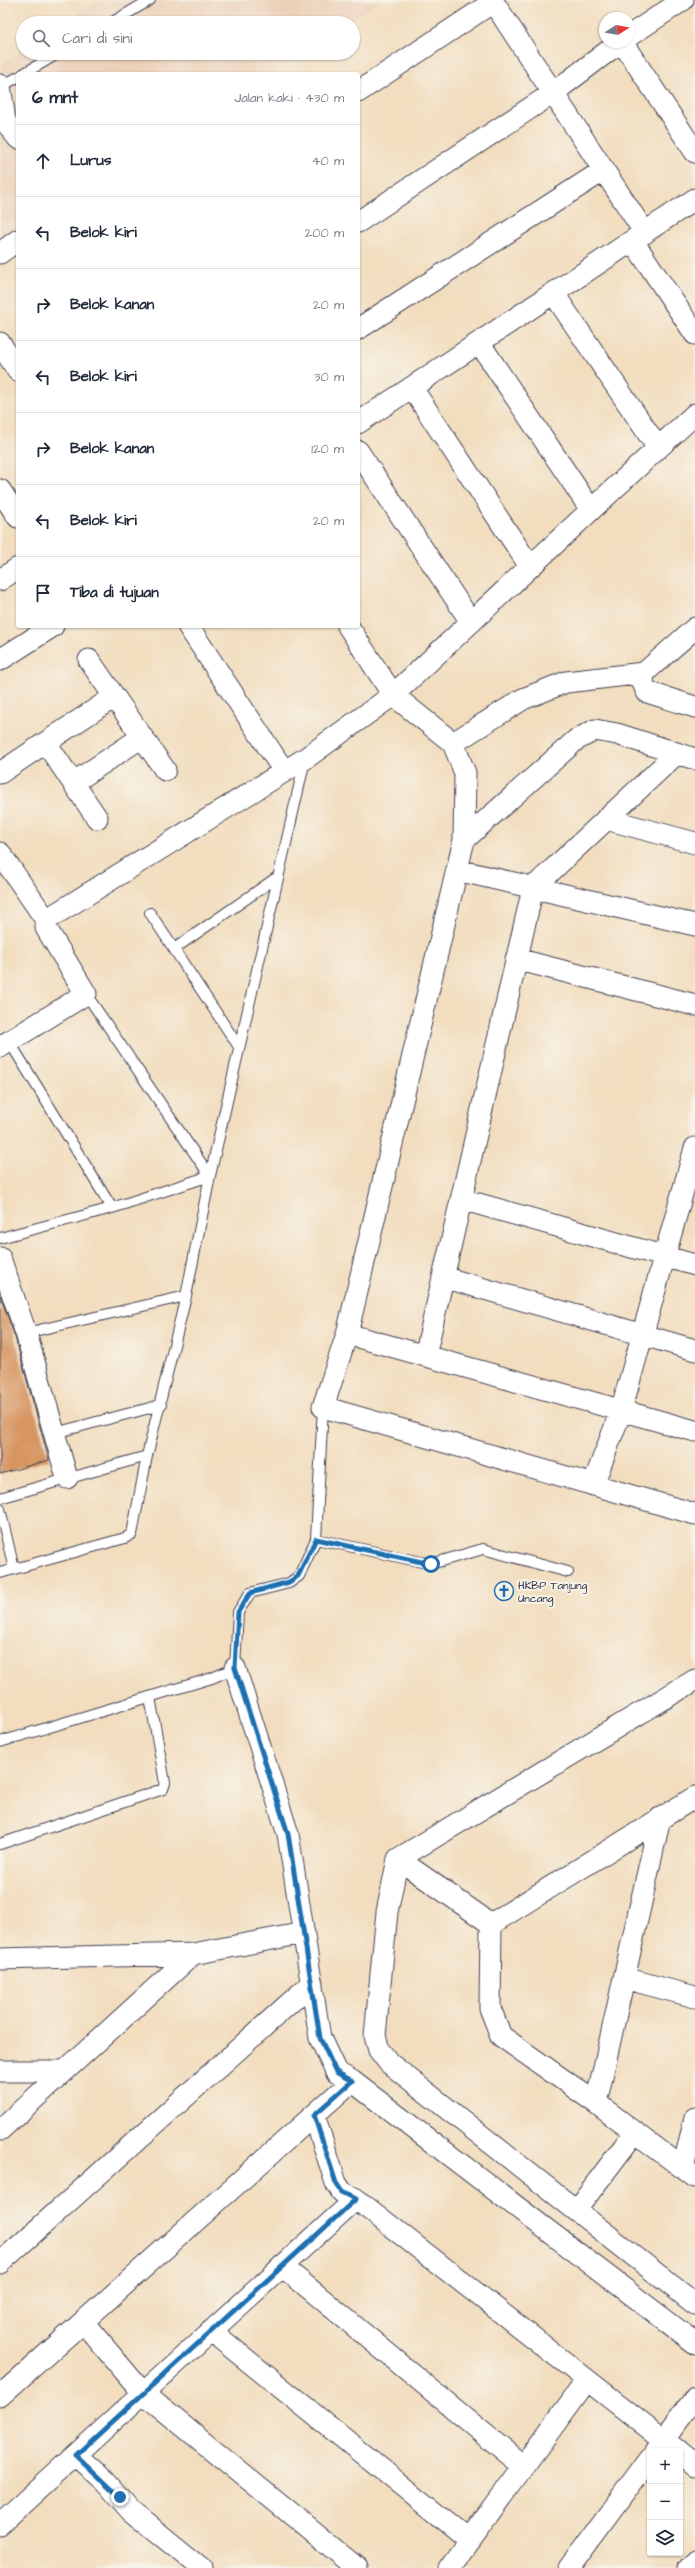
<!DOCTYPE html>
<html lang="id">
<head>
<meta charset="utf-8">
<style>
  body { margin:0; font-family:"Architects Daughter",sans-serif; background:#f2f2f3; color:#1f2937 }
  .controls { position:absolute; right:12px; bottom:12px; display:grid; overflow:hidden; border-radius:4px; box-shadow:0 1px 3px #0004 }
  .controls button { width:36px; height:36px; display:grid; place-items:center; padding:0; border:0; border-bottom:1px solid #e0e1e3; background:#fff; color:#1f2937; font:20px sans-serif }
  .compass { position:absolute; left:599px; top:12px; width:36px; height:36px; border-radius:50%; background:#fff; box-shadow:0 1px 3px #0004; rotate:79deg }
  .stop { position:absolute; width:12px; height:12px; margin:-9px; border:3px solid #1f6fb2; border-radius:50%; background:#fff }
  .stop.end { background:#1f6fb2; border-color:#fff; box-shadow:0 1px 4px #0008 }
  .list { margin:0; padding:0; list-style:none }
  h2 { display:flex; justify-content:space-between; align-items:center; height:52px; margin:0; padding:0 16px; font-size:17px }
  h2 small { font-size:13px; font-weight:400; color:#747a83 }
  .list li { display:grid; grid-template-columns:26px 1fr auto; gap:12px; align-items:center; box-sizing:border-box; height:72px; padding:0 16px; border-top:1px solid #e0e1e3 }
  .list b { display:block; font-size:15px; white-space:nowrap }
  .list em { font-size:13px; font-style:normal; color:#747a83 }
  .icon { flex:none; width:22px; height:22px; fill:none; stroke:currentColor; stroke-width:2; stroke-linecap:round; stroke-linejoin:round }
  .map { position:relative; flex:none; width:695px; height:2568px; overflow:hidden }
  .search { position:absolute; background:#fff; box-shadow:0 1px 3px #0004; left:16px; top:16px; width:344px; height:44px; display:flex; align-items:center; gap:10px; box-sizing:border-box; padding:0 14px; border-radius:22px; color:#747a83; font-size:15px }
  .panel { position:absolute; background:#fff; box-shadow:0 1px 3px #0004; left:16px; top:72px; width:344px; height:556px; border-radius:4px }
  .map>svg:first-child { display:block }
  .built { fill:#ecd1b9 }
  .building { fill:#d79562 }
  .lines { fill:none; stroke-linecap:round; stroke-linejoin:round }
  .lane-casing { stroke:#413e4f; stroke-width:12 }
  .street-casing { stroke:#413e4f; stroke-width:23 }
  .lane { stroke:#fff; stroke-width:10 }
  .street { stroke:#fff; stroke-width:21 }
  .route { stroke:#1f6fb2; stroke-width:5 }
  .labels { text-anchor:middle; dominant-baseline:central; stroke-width:4; stroke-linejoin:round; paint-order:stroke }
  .poi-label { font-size:11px; fill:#22223b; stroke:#f7f3e8; text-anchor:start }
</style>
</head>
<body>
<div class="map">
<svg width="695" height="2568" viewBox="0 0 695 2568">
  <rect width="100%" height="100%" fill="#f7f3e8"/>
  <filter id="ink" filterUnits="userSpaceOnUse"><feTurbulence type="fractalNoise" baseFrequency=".025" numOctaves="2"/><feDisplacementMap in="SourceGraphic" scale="8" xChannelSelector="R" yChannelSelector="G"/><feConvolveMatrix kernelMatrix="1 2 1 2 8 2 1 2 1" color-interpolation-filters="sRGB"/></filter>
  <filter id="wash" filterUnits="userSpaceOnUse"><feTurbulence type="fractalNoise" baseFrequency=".012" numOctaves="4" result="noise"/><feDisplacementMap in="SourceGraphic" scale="16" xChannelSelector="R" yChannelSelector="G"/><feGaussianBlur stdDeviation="0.9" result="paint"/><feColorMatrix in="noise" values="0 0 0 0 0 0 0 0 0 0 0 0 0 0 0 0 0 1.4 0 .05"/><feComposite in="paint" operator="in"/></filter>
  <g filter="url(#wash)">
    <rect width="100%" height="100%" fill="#f2ddbe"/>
    <path class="built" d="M100 0H381L346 23H65Z
      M23 50V53H301L270 74H18V242L0 254V65Z"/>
    <g id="blocks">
      <path class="building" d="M0 1295 15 1337 49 1460 0 1474Z"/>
    </g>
  </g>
  <g filter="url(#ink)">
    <use href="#blocks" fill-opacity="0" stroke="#413e4f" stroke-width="1"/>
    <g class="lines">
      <defs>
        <path id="lane" d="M111 23 150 0
          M23 74 59 53
          M0 87 18 77
          M150 913 239 1047
          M174 949 279 876
          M9 1041 112 1208
          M0 1238 112 1208 210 1176 86 994
          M26 1333 186 1296
          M55 1433 161 1405
          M0 1498 147 1456
          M0 1509 14 1569
          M316 1539 431 1564 483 1549 568 1572
          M0 1573 125 1538 132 1534 147 1456 186 1296 210 1176 305 760
          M0 1742 212 1678 235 1668 238 1612 250 1593 289 1583 299 1576 316 1539 323 1407
          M0 1844 163 1789 165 1783 150 1697"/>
        <path id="street" d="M492 0 645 233
          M629 36 683 0
          M622 42 695 152
          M0 85 5 121
          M358 92 493 2
          M0 118 5 121 18 138
          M358 222 553 93 620 42
          M633 241 695 334
          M0 253 18 240
          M554 294 658 448
          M358 329 604 170
          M0 343 18 371
          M412 388 529 565
          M358 423 695 199
          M358 451 471 622
          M0 490 18 517
          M591 510 695 414
          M0 580 18 568
          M188 626 284 771
          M348 626 393 695 453 743 465 773 464 840 347 1334 323 1407 695 1514
          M695 628 644 673 643 683 647 692 695 707
          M0 660 53 626
          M89 660 165 770
          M46 743 97 818
          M453 743 523 699 566 682 644 673
          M0 773 114 697
          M73 783 142 737
          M606 819 695 843
          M464 840 576 740 595 730 617 734 695 759
          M0 853 46 920
          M457 870 695 925
          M516 959 695 1005
          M0 1047 86 994 46 928V920L306 758 393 695 591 510 480 344
          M461 1199 695 1265
          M0 1258 26 1333 67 1478
          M443 1277 695 1350
          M347 1334 695 1431
          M425 1356 533 888 676 754
          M593 1485 621 1411 695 1148
          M235 1668 288 1834 320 2038 336 2072 352 2081 695 2343
          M695 1680 398 1859 387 1912 375 2036 379 2050 389 2063 695 2304
          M695 1797 491 1924 490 2008 501 2036 596 2103 695 2177
          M398 1859 491 1924
          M0 1959 193 1954 304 1933
          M624 1978 695 1997
          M0 2071H65
          M596 2103 660 1818
          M314 2115 336 2183 342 2192 356 2199 678 2451
          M0 2130 193 1954
          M683 2168 695 2118
          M576 2210 635 2132
          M0 2263 312 1983
          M282 2266 523 2466
          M83 2322 143 2393 357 2568
          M211 2331 469 2540
          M0 2396 352 2081
          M656 2450 695 2398
          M680 2453 695 2465
          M76 2455 105 2481 131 2511 201 2568
          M0 2524 356 2199
          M449 2568 587 2380
          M569 2568 650 2458
          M689 2568 695 2561"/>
      </defs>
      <use href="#lane" class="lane-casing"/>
      <use href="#street" class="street-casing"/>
      <use href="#lane" class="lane"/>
      <use href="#street" class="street"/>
    </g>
  </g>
  <g class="lines" filter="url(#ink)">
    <path class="route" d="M120 2497 76 2455 356 2199 342 2192 336 2183 314 2115 352 2081 336 2072 320 2038 288 1834 235 1668 238 1612 250 1593 289 1582 298 1576 316 1539 431 1564"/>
  </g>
  <defs>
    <symbol id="church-ring" viewBox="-11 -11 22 22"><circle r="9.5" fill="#f7f3e8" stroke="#1f6fb2" stroke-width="1.5"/><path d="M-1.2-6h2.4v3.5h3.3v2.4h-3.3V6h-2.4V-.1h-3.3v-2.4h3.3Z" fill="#1f6fb2"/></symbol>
  </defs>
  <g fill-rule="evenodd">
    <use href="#church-ring" x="493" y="1580" width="22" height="22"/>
  </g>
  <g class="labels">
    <g class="poi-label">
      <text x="518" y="1585">HKBP Tanjung<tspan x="518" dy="13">Uncang</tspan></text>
    </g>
  </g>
</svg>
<div class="controls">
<button>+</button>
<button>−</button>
<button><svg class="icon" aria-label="layers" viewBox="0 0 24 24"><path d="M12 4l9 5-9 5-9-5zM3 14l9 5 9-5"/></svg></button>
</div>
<svg class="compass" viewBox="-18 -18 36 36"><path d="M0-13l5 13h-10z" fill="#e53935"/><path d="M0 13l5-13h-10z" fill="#747a83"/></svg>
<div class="stop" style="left:431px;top:1564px"></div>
<div class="stop end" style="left:120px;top:2497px"></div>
<div class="search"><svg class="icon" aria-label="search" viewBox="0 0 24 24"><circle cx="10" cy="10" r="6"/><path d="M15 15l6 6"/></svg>Cari di sini</div>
<section class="panel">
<h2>6 mnt<small>Jalan kaki · 430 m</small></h2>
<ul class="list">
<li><svg class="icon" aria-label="ahead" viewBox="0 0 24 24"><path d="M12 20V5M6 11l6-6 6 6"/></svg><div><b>Lurus</b></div><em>40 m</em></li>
<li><svg class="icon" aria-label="left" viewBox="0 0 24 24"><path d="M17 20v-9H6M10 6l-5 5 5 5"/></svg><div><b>Belok kiri</b></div><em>200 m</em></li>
<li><svg class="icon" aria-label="right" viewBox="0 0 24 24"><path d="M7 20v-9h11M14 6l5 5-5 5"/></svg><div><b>Belok kanan</b></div><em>20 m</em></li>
<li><svg class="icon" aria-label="left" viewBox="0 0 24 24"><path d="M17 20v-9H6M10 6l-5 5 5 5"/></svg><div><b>Belok kiri</b></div><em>30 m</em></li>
<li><svg class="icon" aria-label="right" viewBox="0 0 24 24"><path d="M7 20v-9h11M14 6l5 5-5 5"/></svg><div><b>Belok kanan</b></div><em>120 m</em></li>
<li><svg class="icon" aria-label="left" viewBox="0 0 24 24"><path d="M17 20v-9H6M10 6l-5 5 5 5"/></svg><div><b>Belok kiri</b></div><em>20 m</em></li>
<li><svg class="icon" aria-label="arrive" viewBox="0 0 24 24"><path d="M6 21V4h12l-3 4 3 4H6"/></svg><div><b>Tiba di tujuan</b></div></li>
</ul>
</section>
</div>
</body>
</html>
